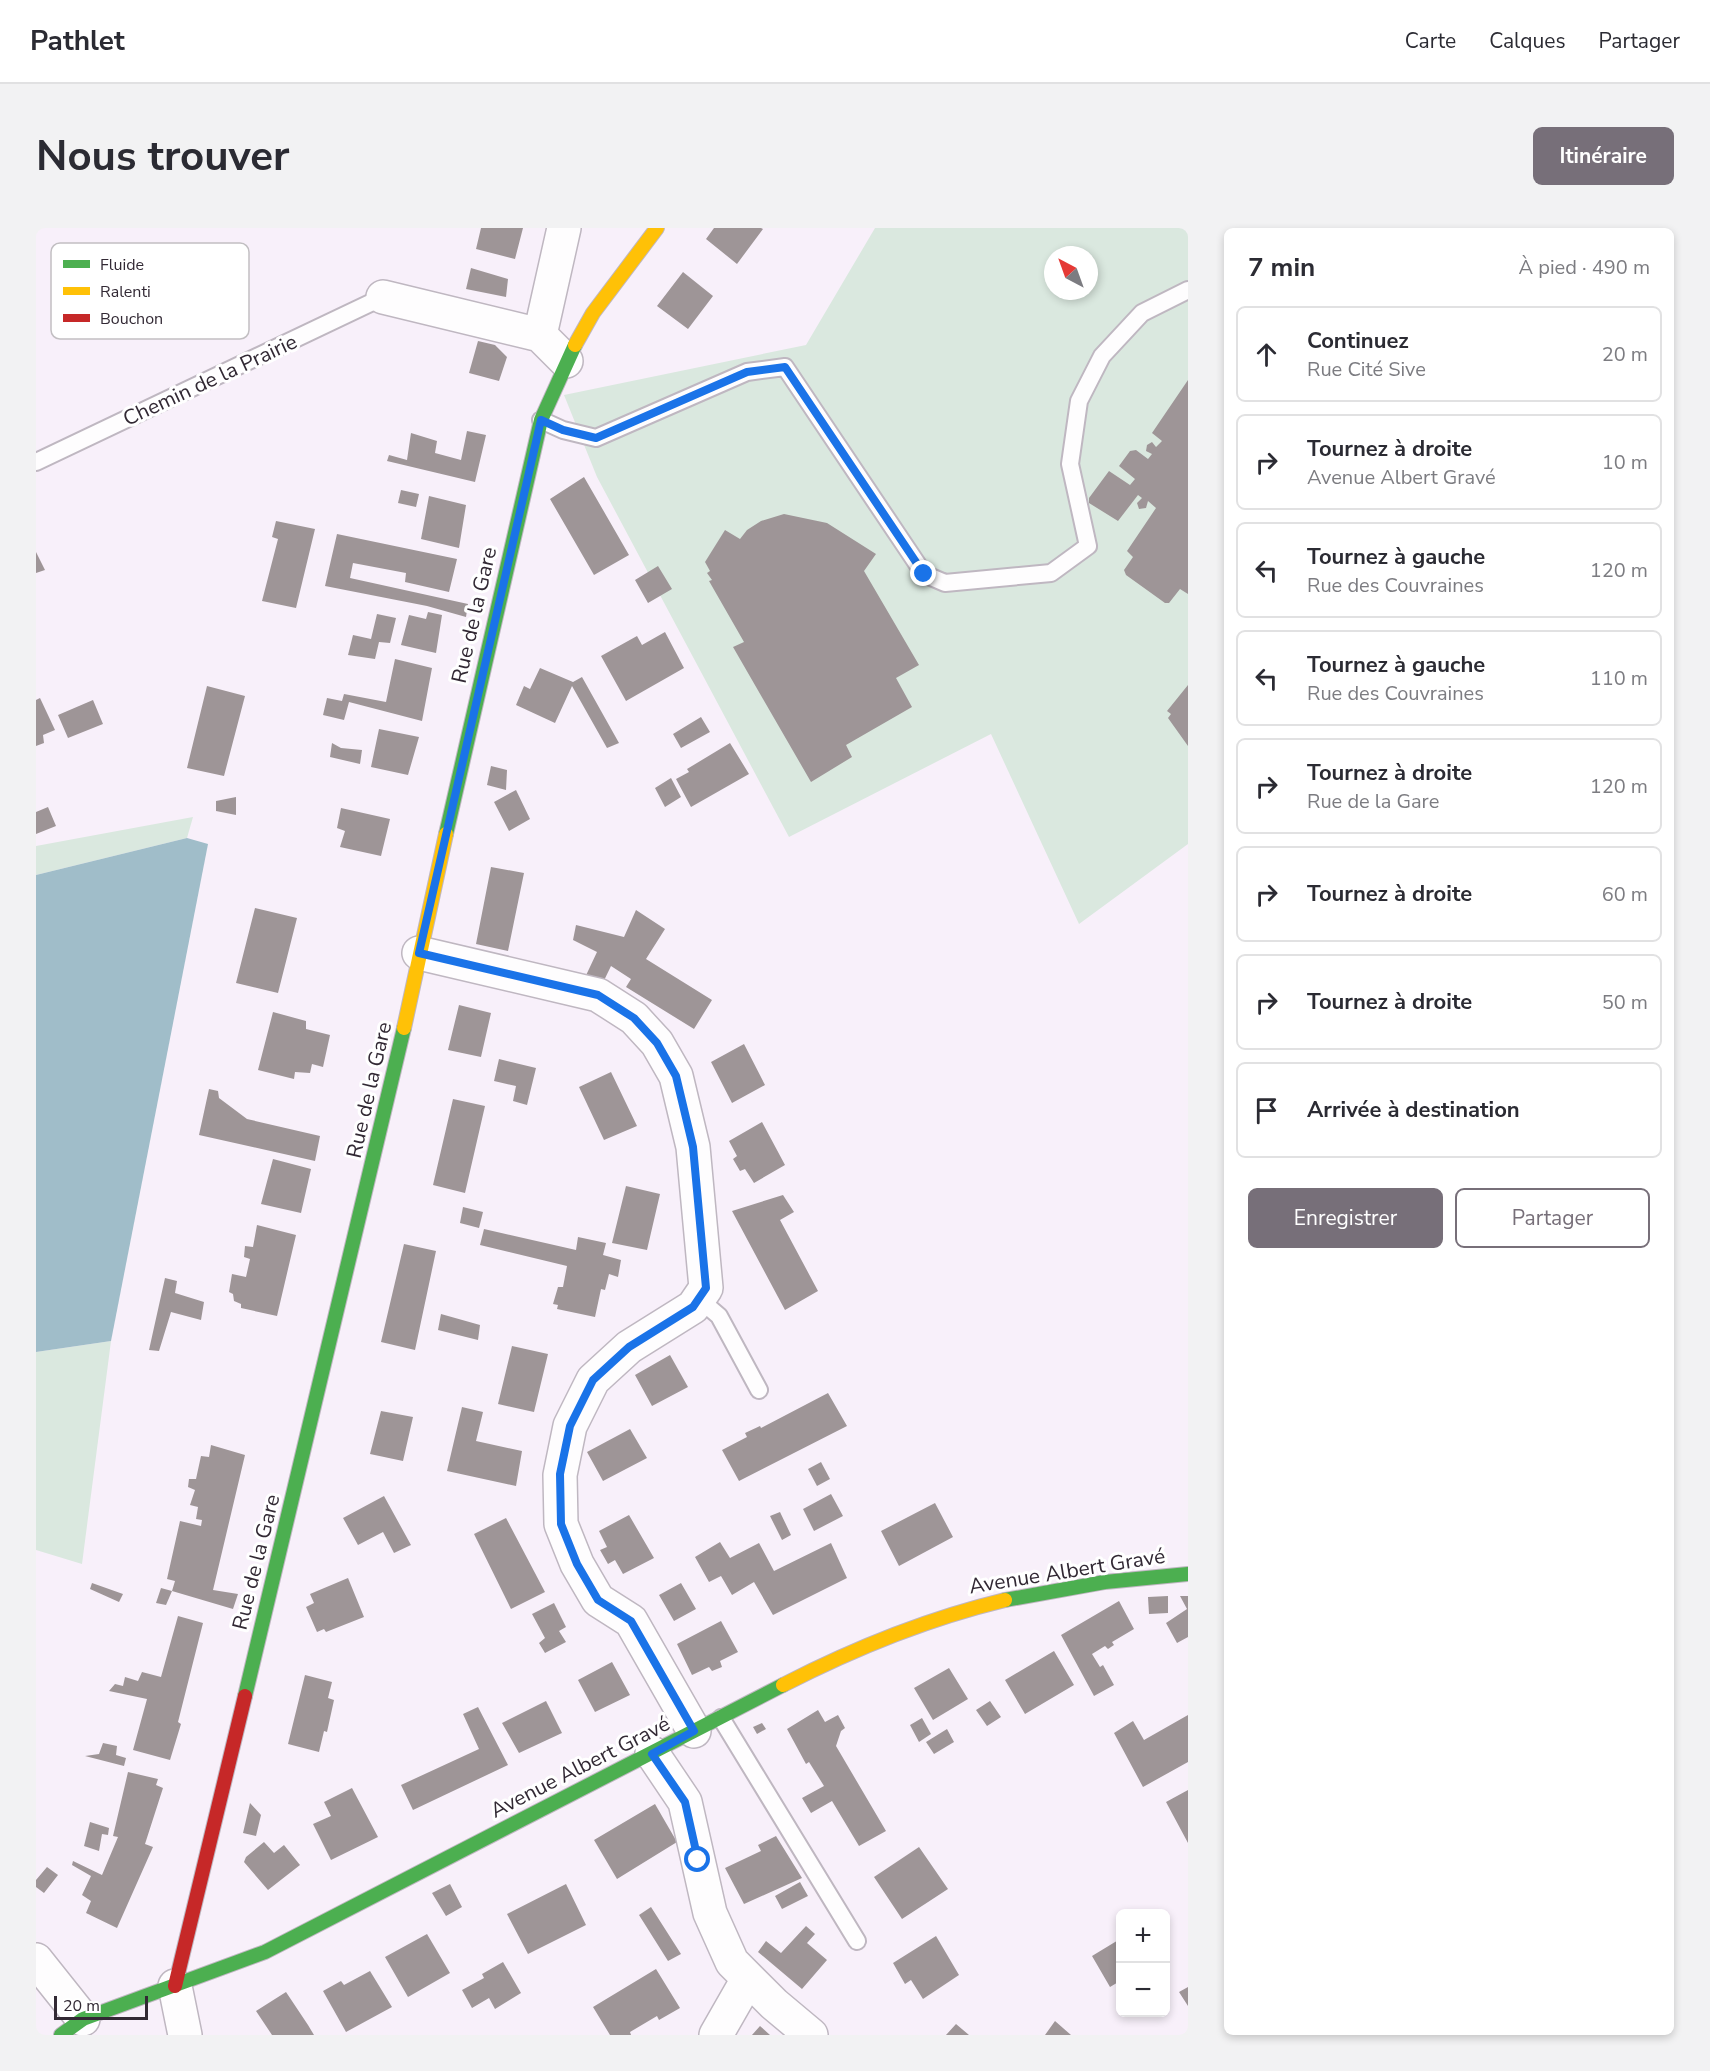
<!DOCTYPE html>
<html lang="fr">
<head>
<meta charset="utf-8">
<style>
  body { margin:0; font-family:"Nunito Sans",sans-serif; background:#f2f2f3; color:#2b2b33 }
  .controls { position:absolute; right:18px; bottom:18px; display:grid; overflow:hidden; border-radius:9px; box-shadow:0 3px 9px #0003 }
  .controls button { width:54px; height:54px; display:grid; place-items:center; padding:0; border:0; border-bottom:2px solid #e1e1e2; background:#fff; color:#2b2b33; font:30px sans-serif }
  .compass { position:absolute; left:1008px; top:18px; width:54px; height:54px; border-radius:50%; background:#fff; box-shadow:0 3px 9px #0003; rotate:319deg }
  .scale { position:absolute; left:18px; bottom:15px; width:94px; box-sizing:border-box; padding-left:6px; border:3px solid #322934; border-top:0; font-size:16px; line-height:21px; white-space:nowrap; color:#322934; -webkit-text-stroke:4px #fff; paint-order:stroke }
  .stop { position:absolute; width:18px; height:18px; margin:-14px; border:4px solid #1a73e8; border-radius:50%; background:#fff }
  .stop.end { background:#1a73e8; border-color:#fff; box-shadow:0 2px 6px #0008 }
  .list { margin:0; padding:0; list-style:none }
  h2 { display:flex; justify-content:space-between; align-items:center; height:78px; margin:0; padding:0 24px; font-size:26px }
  h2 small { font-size:20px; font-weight:400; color:#7c7c81 }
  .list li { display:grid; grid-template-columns:39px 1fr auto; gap:18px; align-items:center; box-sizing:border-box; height:96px; margin:0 12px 12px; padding:0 12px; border:2px solid #e1e1e2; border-radius:9px }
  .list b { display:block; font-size:22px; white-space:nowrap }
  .list p { margin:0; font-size:20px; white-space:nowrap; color:#7c7c81 }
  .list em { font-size:20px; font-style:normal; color:#7c7c81 }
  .actions { display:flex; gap:12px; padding:18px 24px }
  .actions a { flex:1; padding:14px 0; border:2px solid #776f79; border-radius:9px; text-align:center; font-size:21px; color:#776f79 }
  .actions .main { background:#776f79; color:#fff }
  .icon { flex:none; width:33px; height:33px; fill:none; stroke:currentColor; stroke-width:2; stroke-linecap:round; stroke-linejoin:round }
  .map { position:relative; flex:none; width:1152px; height:1807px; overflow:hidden; border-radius:9px }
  header { display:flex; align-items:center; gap:36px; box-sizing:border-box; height:84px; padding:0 30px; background:#fff; border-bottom:2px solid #e1e1e2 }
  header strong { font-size:28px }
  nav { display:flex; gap:33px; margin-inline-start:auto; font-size:21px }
  .intro { display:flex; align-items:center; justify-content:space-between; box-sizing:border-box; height:144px; padding:0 36px }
  h1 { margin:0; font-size:42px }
  .button { padding:15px 27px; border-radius:9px; background:#776f79; color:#fff; font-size:21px; font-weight:700 }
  main { display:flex; gap:36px; padding:0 36px }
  aside { flex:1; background:#fff; border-radius:9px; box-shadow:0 3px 9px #0003 }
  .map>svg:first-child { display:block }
  .green { fill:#dae8df; fill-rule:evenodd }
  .water { fill:#a0bdc9 }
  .building { fill:#9e9597 }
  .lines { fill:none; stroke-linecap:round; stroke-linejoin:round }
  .lane-casing { stroke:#bfb7c1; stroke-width:20 }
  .street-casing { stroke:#bfb7c1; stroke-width:36 }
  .fast-casing { stroke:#bfb7c1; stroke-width:16 }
  .slow-casing { stroke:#bfb7c1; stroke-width:16 }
  .jam-casing { stroke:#bfb7c1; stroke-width:16 }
  .lane { stroke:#fefdfe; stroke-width:16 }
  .street { stroke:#fefdfe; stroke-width:33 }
  .fast { stroke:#4caf50; stroke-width:14 }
  .slow { stroke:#ffc107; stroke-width:14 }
  .jam { stroke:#c62828; stroke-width:14 }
  .route { stroke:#1a73e8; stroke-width:8 }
  .labels { text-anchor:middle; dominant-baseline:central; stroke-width:6; stroke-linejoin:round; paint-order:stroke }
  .street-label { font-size:21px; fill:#322934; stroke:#fff }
  .key { fill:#fff; stroke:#c2bfc2; stroke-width:1.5 }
  .key-label { font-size:16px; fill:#322934 }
</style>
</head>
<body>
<header>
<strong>Pathlet</strong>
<nav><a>Carte</a><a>Calques</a><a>Partager</a></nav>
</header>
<div class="intro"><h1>Nous trouver</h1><a class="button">Itinéraire</a></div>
<main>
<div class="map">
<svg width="1152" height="1807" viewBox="0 0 1152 1807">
  <rect width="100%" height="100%" fill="#f8f0fa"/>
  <path class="green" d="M839 0H1152V616L1043 696 955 506 753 609 561 249 528 167 770 117ZM1017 27H1053V63H1017Z
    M157 589 151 610 0 647V618Z
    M75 1113 46 1336 0 1322V1124Z"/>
  <path class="water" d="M151 610 172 616 75 1113 0 1124V647Z"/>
  <path class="building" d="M445 0H487L479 31 440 21Z
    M678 0H725L727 1 701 36 670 11Z
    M435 40 472 51 470 69 430 61Z
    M647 44 677 68 652 101 621 78Z
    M442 113 459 117 471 129 463 153 433 145Z
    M1152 152V366L1144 361 1133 375H1129L1090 347 1088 342 1097 329 1091 323 1120 280 1112 273 1110 280 1103 281 1101 275 1106 270 1102 267 1082 293 1053 275V270L1073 243 1094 257 1099 251 1083 238 1094 223 1100 222 1112 231 1116 226 1110 223 1111 217 1116 214 1120 219 1126 213 1116 205Z
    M431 203 450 207 439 254 351 233 353 227 371 232 375 205 401 213 399 225 425 232Z
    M548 249 593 327 558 347 514 271Z
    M365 262 383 266 380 279 362 275Z
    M393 268 430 277 423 320 385 311Z
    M748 286 791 295 840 326 828 343 883 437 860 450 876 479 810 517 816 529 775 554 697 419 708 414 673 353 676 352 671 345 674 343 669 334 689 302 704 311 711 302 725 293Z
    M240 293 279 301 260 380 226 373 242 311 236 309Z
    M301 306 421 331 413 364 369 354 370 345 317 335 314 350 432 376 430 389 391 378 289 358Z
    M0 324 9 342 0 345Z
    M622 338 636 361 612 375 599 352Z
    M392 384 406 387 400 425 365 417 373 387 390 391Z
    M341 386 360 390 354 415 343 414 339 431 312 427 317 407 335 411Z
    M629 404 648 440 590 473 565 428 601 408 606 417Z
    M359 431 396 440 386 493 313 474 308 492 287 487 291 470 306 473 308 466 350 474Z
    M504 440 537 454 546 449 583 515 571 520 536 458 519 495 480 477 488 458 494 461Z
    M1152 457V518L1132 490 1135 486 1131 483Z
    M171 458 209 468 188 548 151 540Z
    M4 470 19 502 7 507 8 515 0 518V472Z
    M57 472 67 496 32 510 22 487Z
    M665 489 674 504 645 520 637 506Z
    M343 501 383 509 372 547 335 539Z
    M296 515 305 520 326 522 324 536 294 529Z
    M694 515 713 546 655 579 640 551 653 544 651 541Z
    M455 538 471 542 470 562 451 557Z
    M635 550 645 569 629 579 619 560Z
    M480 562 494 591 473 603 458 574Z
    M200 569V587L180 583V573Z
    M12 579 20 598 0 606V584Z
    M305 580 354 591 345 628 304 619 309 603 301 600Z
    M455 639 488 645 472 723 440 716Z
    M219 680 261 690 242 765 200 755Z
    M600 682 629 701 610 731 676 772 658 801 590 759 595 751 575 738 561 767 545 758 561 724 537 712 540 697 588 709Z
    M423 777 455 785 445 829 412 822Z
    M237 784 270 793V801L294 807 287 839 276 836 274 845 259 844 258 851 222 842Z
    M708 816 729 857 696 875 675 834Z
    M463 831 500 840 491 877 477 873 480 858 458 853Z
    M575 844 601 898 568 912 543 859Z
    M173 861 182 863 183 870 211 891 284 908 279 933 163 907Z
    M417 871 449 878 429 965 397 957Z
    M726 894 749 937 718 955 709 941 704 943 697 931 701 928 693 913Z
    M237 931 275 941 265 985 225 976Z
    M590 958 624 966 611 1022 576 1015Z
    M747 967 758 984 744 992 782 1063 749 1082 696 983Z
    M427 979 447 984 443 1000 424 995Z
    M221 997 260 1007 241 1088 205 1080V1076L198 1073 197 1066 193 1064 196 1046 210 1049 214 1031 208 1029 209 1018 217 1019Z
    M448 1001 540 1022 542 1009 570 1015 567 1027 585 1032 582 1049 573 1046 569 1062 565 1061 559 1089 521 1081 522 1077 517 1076 522 1059H527L531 1038 444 1017Z
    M368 1016 400 1023 379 1122 345 1114Z
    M129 1050 141 1053 139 1065 168 1074 165 1092 135 1084 123 1123 113 1122Z
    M405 1086 444 1097 442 1112 402 1102Z
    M476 1118 512 1126 498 1184 462 1176Z
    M634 1127 652 1159 616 1178 599 1147Z
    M792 1165 811 1198 703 1253 686 1222 711 1209 709 1205 724 1198 725 1200Z
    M426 1179 447 1184 440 1213 486 1223 480 1258 411 1243Z
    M345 1183 377 1189 367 1233 334 1226Z
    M594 1201 611 1230 567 1253 551 1224Z
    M175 1217 209 1227 177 1362 202 1366 197 1381 136 1363 139 1353 131 1351 144 1293 165 1298 166 1292 160 1291 162 1279 154 1277 159 1262 152 1259 153 1251H160L165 1228 173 1229Z
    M785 1234 794 1251 781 1258 772 1241Z
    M795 1266 807 1288 778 1303 767 1281Z
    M348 1268 375 1317 358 1325 347 1304 322 1317 307 1290Z
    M899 1275 917 1309 863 1338 845 1303Z
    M744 1284 755 1307 746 1312 734 1288Z
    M593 1287 618 1330 587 1346 579 1332 572 1336 564 1322 571 1319 563 1303Z
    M470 1290 509 1364 475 1381 438 1306Z
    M684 1314 694 1330 723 1315 738 1343 795 1315 811 1350 737 1387 718 1354 696 1367 685 1348 673 1354 659 1329Z
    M312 1350 328 1389 290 1404 288 1401 281 1404 270 1379 278 1375 274 1366Z
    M56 1355 87 1366 83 1374 54 1361Z
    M645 1355 660 1381 638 1393 623 1367Z
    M125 1360 136 1363 130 1377 120 1375Z
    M1132 1368V1385L1113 1386 1112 1369Z
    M1144 1368H1152V1409L1141 1415 1130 1395 1151 1381Z
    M1083 1373 1098 1401 1076 1414 1078 1417 1072 1421 1069 1418 1056 1426 1064 1439 1067 1437 1078 1457 1058 1468 1025 1407Z
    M518 1375 530 1399 523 1403 530 1414 509 1425 503 1415 509 1410 496 1386Z
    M142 1388 167 1395 142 1494 145 1496 134 1532 97 1522 111 1471 73 1463 79 1456 87 1458 89 1449 102 1453 106 1444 125 1449Z
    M685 1393 702 1424 684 1433 686 1439 676 1443 673 1439 656 1447 641 1416Z
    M1018 1423 1038 1457 989 1486 969 1452Z
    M576 1434 594 1467 559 1484 542 1452Z
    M913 1440 932 1471 897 1492 878 1460Z
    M269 1447 296 1454 292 1470 298 1472 291 1504 288 1503 283 1524 252 1516Z
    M510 1473 526 1505 483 1525 466 1495Z
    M954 1473 965 1489 951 1498 940 1482Z
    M442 1479 472 1537 377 1582 365 1557 443 1521 427 1486Z
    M782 1482 789 1494 802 1487 809 1500 805 1503 800 1518 850 1603 823 1618 796 1573 775 1585 766 1570 788 1558 773 1534 770 1536 751 1501Z
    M1152 1487V1534L1107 1559 1078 1505 1097 1493 1108 1512Z
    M886 1490 895 1506 883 1514 874 1497Z
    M726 1495 730 1501 721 1506 717 1499Z
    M911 1501 918 1514 898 1526 890 1514Z
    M67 1515 81 1518 80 1527 90 1530 88 1538 49 1528 63 1526Z
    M92 1544 122 1551 120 1557 127 1560 109 1616 117 1619 81 1700 50 1685 55 1673 46 1667 55 1648 36 1637 37 1633 66 1647 82 1609 77 1608Z
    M316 1560 342 1609 295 1632 277 1596 295 1588 288 1574Z
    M1152 1562V1615L1130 1574Z
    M214 1575 225 1587 220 1608 207 1605Z
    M619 1576 641 1614 581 1651 558 1612Z
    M54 1594 73 1600 72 1607 66 1606 63 1623 48 1618Z
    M740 1608 766 1650 708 1676 689 1640 725 1623 722 1617Z
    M228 1614 238 1625 248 1617 264 1637 232 1662 208 1634 210 1629Z
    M883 1619 912 1661 866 1691 838 1649Z
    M11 1639 22 1647 8 1665 0 1659V1652Z
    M764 1654 772 1668 746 1681 739 1668Z
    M414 1656 426 1679 410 1688 396 1665Z
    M530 1656 550 1697 492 1726 471 1686Z
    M615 1679 645 1726 632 1733 603 1687Z
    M770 1698 779 1706 771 1715 791 1732 766 1761 722 1724 730 1713 745 1725Z
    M391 1706 414 1745 372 1769 349 1729Z
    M900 1708 923 1747 887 1771 875 1752 869 1756 857 1735Z
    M1084 1711V1753L1074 1759 1056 1728Z
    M467 1734 485 1765 459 1781 453 1770 436 1780 426 1762 448 1750 446 1746Z
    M620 1741 644 1780 623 1792 621 1788 594 1804 595 1807H574L557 1779Z
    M334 1743 356 1779 310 1804 287 1763 305 1753 308 1757Z
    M1152 1759V1778L1143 1764Z
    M250 1764 272 1797 278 1807H236L220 1783Z
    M1019 1793 1035 1807H1009Z
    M920 1796 933 1807H910Z
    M724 1798 734 1807H716Z"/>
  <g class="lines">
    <defs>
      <path id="lane" d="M505 192 527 202 560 210 711 144 749 139 888 346 909 355 1015 345 1052 318 1034 236 1043 173 1066 128 1106 85 1152 62
        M0 234 347 69
        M662 1070 683 1088 723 1162
        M685 1490 821 1713"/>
      <path id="street" d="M347 69 504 107 530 133
        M504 107 528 0
        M383 725 562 767 598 790 621 815 640 848 657 919 670 1060 657 1079 593 1119 557 1152 534 1198 524 1247 525 1296 541 1336 562 1372 595 1393 658 1503
        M616 1525 649 1574 674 1685 696 1734 738 1776 775 1807
        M0 1732 47 1791
        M139 1758 149 1807
        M680 1807 712 1751"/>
      <path id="fast" d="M410 606 505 192 539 117
        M969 1372 1069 1354 1152 1346
        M209 1468 368 800
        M25 1807 47 1791 229 1724 747 1457"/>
      <path id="slow" d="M539 117 557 85 621 0
        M368 800 410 606
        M747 1457C819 1420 890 1391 969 1372"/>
      <path id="jam" d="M139 1758 209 1468"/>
    </defs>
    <use href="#lane" class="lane-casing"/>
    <use href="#street" class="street-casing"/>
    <use href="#fast" class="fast-casing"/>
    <use href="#slow" class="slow-casing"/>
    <use href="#jam" class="jam-casing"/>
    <use href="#lane" class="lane"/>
    <use href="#street" class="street"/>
    <use href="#fast" class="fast"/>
    <use href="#slow" class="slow"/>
    <use href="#jam" class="jam"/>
  </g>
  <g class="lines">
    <path class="route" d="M662 1632 649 1574 616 1526 658 1503 595 1393 562 1372 541 1336 525 1296 524 1246 534 1198 557 1152 593 1119 657 1079 670 1060 657 919 640 848 621 815 598 790 562 767 383 725 505 192 527 202 560 210 711 144 749 139 888 346"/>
  </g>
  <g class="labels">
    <g class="street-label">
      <text transform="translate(174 152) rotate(-25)">Chemin de la Prairie</text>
      <text transform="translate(438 387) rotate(-77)">Rue de la Gare</text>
      <text transform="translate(333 862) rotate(-77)">Rue de la Gare</text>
      <text transform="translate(220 1334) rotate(-76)">Rue de la Gare</text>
      <text transform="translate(1031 1343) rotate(-9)">Avenue Albert Gravé</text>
      <text transform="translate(544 1539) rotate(-27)">Avenue Albert Gravé</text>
    </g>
  </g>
  <rect x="15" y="15" width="198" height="96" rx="9" class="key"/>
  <rect x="27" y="32" width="27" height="8" fill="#4caf50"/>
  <rect x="27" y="59" width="27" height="8" fill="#ffc107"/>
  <rect x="27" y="86" width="27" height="8" fill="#c62828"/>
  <g class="key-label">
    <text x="64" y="42">Fluide</text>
    <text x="64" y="69">Ralenti</text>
    <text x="64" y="96">Bouchon</text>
  </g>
</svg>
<div class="controls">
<button>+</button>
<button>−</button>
</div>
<svg class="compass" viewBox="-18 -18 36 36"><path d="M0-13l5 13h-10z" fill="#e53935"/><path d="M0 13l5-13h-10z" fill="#7c7c81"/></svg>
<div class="scale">20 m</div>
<div class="stop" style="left:662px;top:1632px"></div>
<div class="stop end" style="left:888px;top:346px"></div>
</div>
<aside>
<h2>7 min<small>À pied · 490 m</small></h2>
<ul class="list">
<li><svg class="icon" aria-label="ahead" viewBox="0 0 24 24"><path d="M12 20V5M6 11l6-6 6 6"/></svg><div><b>Continuez</b><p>Rue Cité Sive</p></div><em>20 m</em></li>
<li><svg class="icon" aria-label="right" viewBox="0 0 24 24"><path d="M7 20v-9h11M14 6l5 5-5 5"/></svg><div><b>Tournez à droite</b><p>Avenue Albert Gravé</p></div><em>10 m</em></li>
<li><svg class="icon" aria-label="left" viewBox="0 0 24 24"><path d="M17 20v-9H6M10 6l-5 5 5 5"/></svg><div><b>Tournez à gauche</b><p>Rue des Couvraines</p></div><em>120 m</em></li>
<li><svg class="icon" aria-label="left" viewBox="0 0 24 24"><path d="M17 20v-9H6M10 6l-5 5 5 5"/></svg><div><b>Tournez à gauche</b><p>Rue des Couvraines</p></div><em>110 m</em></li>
<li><svg class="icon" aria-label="right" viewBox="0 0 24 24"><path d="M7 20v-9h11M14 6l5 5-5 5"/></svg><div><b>Tournez à droite</b><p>Rue de la Gare</p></div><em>120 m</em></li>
<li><svg class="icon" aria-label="right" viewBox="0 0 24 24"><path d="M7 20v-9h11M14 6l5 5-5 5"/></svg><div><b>Tournez à droite</b></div><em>60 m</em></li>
<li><svg class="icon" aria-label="right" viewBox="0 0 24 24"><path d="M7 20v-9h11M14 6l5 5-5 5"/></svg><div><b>Tournez à droite</b></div><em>50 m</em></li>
<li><svg class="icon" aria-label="arrive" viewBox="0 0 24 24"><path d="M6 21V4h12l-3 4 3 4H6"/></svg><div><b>Arrivée à destination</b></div></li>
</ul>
<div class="actions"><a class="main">Enregistrer</a><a>Partager</a></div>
</aside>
</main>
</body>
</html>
